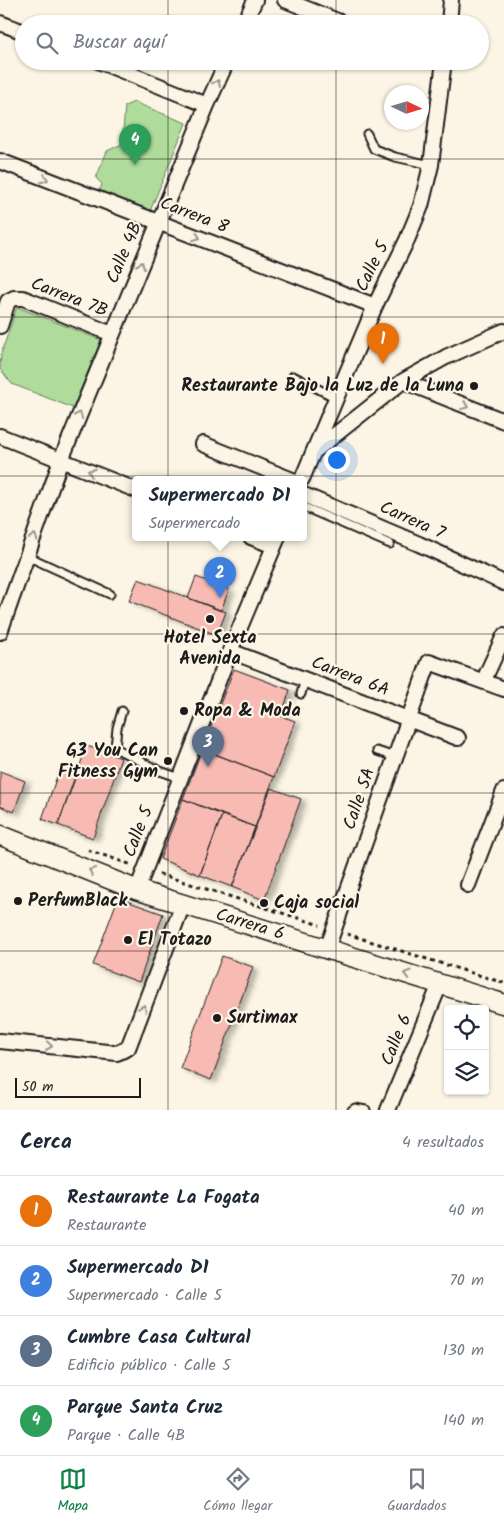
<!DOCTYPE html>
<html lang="es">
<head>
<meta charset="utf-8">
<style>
  body { margin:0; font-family:Kalam,sans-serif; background:#f2f2f3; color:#1f2937 }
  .controls { position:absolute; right:15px; bottom:15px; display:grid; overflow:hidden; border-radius:5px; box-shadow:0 1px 4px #0004 }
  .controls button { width:45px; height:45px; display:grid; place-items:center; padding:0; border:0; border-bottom:1px solid #e0e1e3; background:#fff; color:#1f2937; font:25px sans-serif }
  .compass { position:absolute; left:384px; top:85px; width:45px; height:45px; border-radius:50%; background:#fff; box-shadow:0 1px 4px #0004; rotate:94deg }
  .scale { position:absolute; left:15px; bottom:12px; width:126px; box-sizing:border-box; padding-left:5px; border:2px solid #1c1c1c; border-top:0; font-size:14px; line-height:18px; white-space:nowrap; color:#1c1c1c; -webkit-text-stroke:4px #fcf5e5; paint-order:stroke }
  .you { position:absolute; left:336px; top:459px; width:18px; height:18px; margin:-12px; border:4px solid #fff; border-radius:50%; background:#1a73e8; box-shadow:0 0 0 8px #1a73e833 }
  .badge { display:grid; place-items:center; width:32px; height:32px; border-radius:50%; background:#0b8043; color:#fff; font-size:16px; font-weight:700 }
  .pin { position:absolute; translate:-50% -41px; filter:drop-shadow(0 1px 2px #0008) }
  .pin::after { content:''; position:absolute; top:26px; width:18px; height:15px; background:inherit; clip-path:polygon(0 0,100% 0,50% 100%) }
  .popup { position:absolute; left:132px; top:476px; width:175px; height:65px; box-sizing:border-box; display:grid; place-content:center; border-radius:5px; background:#fff; filter:drop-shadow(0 1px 4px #0005); font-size:16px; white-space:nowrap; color:#747a83 }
  .popup b { font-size:19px; color:#1f2937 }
  .popup::after { content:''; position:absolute; left:50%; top:100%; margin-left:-10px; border:10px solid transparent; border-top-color:#fff }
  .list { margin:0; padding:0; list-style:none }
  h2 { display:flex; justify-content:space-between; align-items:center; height:65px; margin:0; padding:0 20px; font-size:21px }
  h2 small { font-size:16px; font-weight:400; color:#747a83 }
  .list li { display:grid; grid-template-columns:32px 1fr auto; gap:15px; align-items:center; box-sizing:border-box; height:70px; padding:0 20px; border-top:1px solid #e0e1e3 }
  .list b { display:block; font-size:19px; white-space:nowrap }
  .list p { margin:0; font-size:16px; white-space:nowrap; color:#747a83 }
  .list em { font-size:16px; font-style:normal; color:#747a83 }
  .icon { flex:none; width:28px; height:28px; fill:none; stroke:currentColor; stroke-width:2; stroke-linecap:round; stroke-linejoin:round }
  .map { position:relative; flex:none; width:504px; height:1110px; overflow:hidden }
  .search { position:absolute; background:#fff; box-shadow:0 1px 4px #0004; left:15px; right:15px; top:15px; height:55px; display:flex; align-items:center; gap:12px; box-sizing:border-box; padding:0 18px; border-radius:28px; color:#747a83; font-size:19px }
  .sheet { height:345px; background:#fff }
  nav { display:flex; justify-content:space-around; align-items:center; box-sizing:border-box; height:70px; border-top:1px solid #e0e1e3; background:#fff; font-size:14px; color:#747a83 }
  nav a { display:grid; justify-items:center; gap:2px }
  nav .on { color:#0b8043 }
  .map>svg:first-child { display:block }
  .green { fill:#afdc9b; stroke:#667c5c }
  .building { fill:#f7bbb3; stroke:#1c1c1c; filter:url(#shadow) }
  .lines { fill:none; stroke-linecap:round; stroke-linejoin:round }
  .lane-casing { stroke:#1c1c1c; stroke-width:11 }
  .street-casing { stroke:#1c1c1c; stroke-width:18 }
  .secondary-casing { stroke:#1c1c1c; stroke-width:22 }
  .path { stroke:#1c1c1c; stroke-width:3; stroke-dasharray:4 4; stroke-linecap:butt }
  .lane { stroke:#fcf5e5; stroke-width:7 }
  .street { stroke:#fcf5e5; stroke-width:14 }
  .secondary { stroke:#fcf5e5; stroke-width:19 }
  .oneway { stroke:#97938b }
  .grid { fill:none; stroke:#1c1c1c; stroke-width:1; stroke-opacity:0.55 }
  .poi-dot { fill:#1c1c1c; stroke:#fcf5e5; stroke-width:2 }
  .labels { text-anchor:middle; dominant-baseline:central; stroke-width:4.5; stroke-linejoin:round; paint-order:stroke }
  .street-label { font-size:18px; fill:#1c1c1c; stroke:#fcf5e5 }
  .poi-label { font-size:18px; font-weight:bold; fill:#1c1c1c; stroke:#fcf5e5; text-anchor:start }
</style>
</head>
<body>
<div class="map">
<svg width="504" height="1110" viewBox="0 0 504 1110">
  <defs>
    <filter id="shadow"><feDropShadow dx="5.5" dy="3" stdDeviation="2.5" flood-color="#0004"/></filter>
  </defs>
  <rect width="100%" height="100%" fill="#fcf5e5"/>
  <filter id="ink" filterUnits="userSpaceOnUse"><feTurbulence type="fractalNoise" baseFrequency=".02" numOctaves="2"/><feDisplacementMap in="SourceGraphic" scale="10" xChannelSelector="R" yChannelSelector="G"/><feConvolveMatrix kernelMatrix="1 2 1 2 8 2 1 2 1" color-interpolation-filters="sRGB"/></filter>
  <g filter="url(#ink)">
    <path class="green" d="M134 102 186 123 148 216 97 199 102 184 96 178 107 151 122 144 125 106Z
      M17 307 101 340 73 408 12 384 0 369 1 354Z"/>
    <path class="building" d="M196 577 229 589 221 611 188 598Z
      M138 579 226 612 217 635 129 601Z
      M234 669 290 690 281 716 295 721 274 777 202 749Z
      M87 746 121 758 93 838 58 825Z
      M202 749 274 777 255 827 183 799Z
      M61 765 77 771 58 825 42 819Z
      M0 771 25 781 14 812 0 806Z
      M271 788 301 799 264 900 232 887Z
      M183 799 222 815 200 875 160 859Z
      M222 815 255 827 232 887 200 875Z
      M118 898 163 914 139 982 93 965Z
      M222 956 253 967 211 1080 180 1068Z"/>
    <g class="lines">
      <defs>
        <path id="lane" d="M367 134 374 149 395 157 431 165
          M293 376 336 398
          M304 507 390 544
          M27 556 110 594
          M301 694 305 679
          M122 711 117 728 115 748 160 771 180 778
          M377 751 395 757
          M352 1110 355 1108 366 1110"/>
        <path id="street" d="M285 0 345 24
          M0 23 24 32
          M244 24 255 0
          M449 24 451 0
          M98 61 207 105
          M0 161 375 306
          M0 326 8 301 14 298H23L112 334
          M403 381 504 421
          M0 436 136 490
          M203 444 290 479
          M316 450 403 381 446 357 504 331
          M302 479 375 306 407 240 421 206 431 165 444 61
          M304 495 419 544 504 583
          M251 537 274 546
          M0 632 61 460 207 105 227 61
          M230 651 458 738
          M485 682 487 673 504 636
          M468 885 504 791
          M137 890 230 651 278 537
          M327 949 429 662 504 689
          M0 1041 117 1053 128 1048 183 904
          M388 1110 440 984"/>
        <path id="secondary" d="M0 835 137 890 504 1004"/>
      </defs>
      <use href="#lane" class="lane-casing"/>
      <use href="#street" class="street-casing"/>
      <use href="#secondary" class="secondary-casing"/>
      <path class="path" d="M88 850 132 865
        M159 874 320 925
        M347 934 504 983"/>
      <use href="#lane" class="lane"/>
      <use href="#street" class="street"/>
      <use href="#secondary" class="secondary"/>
    </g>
    <defs><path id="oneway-chevron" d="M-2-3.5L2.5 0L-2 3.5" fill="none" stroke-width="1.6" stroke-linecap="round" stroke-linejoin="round" transform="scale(1.25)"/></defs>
    <g class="oneway">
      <use href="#oneway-chevron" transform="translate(217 83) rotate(-65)"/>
      <use href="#oneway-chevron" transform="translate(45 179) rotate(21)"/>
      <use href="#oneway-chevron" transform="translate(197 237) rotate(21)"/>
      <use href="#oneway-chevron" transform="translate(141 265) rotate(-67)"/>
      <use href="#oneway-chevron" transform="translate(465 406) rotate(22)"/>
      <use href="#oneway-chevron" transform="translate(79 415) rotate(-68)"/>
      <use href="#oneway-chevron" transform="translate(91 472) rotate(-158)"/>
      <use href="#oneway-chevron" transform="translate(34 537) rotate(-71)"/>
      <use href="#oneway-chevron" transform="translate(92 871) rotate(-158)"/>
      <use href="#oneway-chevron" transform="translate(407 974) rotate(-163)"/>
      <use href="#oneway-chevron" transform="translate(143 1008) rotate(-69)"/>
      <use href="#oneway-chevron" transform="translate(49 1046) rotate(6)"/>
    </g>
  </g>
  <path class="grid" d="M168 0V24M336 0V24M168 61V1110M336 61V1110M0 159H504M0 317H504M0 476H504M0 634H504M0 793H504M0 951H504"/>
  <g class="poi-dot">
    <circle cx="474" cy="386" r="5"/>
    <circle cx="210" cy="619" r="5"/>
    <circle cx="184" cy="711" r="5"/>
    <circle cx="168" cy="761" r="5"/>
    <circle cx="18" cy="901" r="5"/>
    <circle cx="264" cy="903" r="5"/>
    <circle cx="128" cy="940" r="5"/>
    <circle cx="217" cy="1018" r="5"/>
  </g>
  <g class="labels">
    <g class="street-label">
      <text transform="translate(194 216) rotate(21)">Carrera 8</text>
      <text transform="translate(125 253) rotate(-67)">Calle 4B</text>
      <text transform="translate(373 267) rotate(-64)">Calle 5</text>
      <text transform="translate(69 298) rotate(21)">Carrera 7B</text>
      <text transform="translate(412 521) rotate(24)">Carrera 7</text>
      <text transform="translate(350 677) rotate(21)">Carrera 6A</text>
      <text transform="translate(360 799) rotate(-71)">Calle 5A</text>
      <text transform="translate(139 832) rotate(-69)">Calle 5</text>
      <text transform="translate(250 925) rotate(17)">Carrera 6</text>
      <text transform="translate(397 1040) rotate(-68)">Calle 6</text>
    </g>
    <g class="poi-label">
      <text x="464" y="386" text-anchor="end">Restaurante Bajo la Luz de la Luna</text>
      <text x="210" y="638" text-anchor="middle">Hotel Sexta<tspan x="210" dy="21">Avenida</tspan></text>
      <text x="194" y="711">Ropa &amp; Moda</text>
      <text x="158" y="751" text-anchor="end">G3 You Can<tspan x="158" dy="21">Fitness Gym</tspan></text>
      <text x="28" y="901">PerfumBlack</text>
      <text x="274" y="903">Caja social</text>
      <text x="138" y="940">El Totazo</text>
      <text x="227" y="1018">Surtimax</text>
    </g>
  </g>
</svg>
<div class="controls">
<button><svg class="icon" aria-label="locate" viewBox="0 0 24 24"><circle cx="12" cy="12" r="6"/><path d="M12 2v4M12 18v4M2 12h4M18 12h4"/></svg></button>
<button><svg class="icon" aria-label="layers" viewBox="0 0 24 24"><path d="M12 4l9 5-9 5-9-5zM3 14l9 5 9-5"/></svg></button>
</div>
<svg class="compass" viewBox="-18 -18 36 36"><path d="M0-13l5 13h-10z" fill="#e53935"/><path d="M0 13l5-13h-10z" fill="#747a83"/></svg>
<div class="scale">50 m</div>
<div class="you"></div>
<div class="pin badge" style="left:383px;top:364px;background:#e8710a">1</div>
<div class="pin badge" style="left:220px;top:598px;background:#3f7fe0">2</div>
<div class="popup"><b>Supermercado D1</b>Supermercado</div>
<div class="pin badge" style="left:208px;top:767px;background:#5c6f8a">3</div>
<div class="pin badge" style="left:135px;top:165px;background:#2e9e5b">4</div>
<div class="search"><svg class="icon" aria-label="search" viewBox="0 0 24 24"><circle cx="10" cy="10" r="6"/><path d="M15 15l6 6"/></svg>Buscar aquí</div>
</div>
<section class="sheet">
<h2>Cerca<small>4 resultados</small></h2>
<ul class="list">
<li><span class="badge" style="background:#e8710a">1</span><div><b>Restaurante La Fogata</b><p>Restaurante</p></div><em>40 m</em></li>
<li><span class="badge" style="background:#3f7fe0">2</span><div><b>Supermercado D1</b><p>Supermercado · Calle 5</p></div><em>70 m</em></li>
<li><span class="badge" style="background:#5c6f8a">3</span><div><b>Cumbre Casa Cultural</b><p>Edificio público · Calle 5</p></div><em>130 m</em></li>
<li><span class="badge" style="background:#2e9e5b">4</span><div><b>Parque Santa Cruz</b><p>Parque · Calle 4B</p></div><em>140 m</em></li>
</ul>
</section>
<nav>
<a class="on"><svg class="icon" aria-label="map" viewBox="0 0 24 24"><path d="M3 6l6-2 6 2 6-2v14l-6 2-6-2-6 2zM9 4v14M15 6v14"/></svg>Mapa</a>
<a><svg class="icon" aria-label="directions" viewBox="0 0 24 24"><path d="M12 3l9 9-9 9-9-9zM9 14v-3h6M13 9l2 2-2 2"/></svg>Cómo llegar</a>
<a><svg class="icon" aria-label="saved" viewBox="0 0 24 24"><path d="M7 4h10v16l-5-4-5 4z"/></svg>Guardados</a>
</nav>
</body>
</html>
